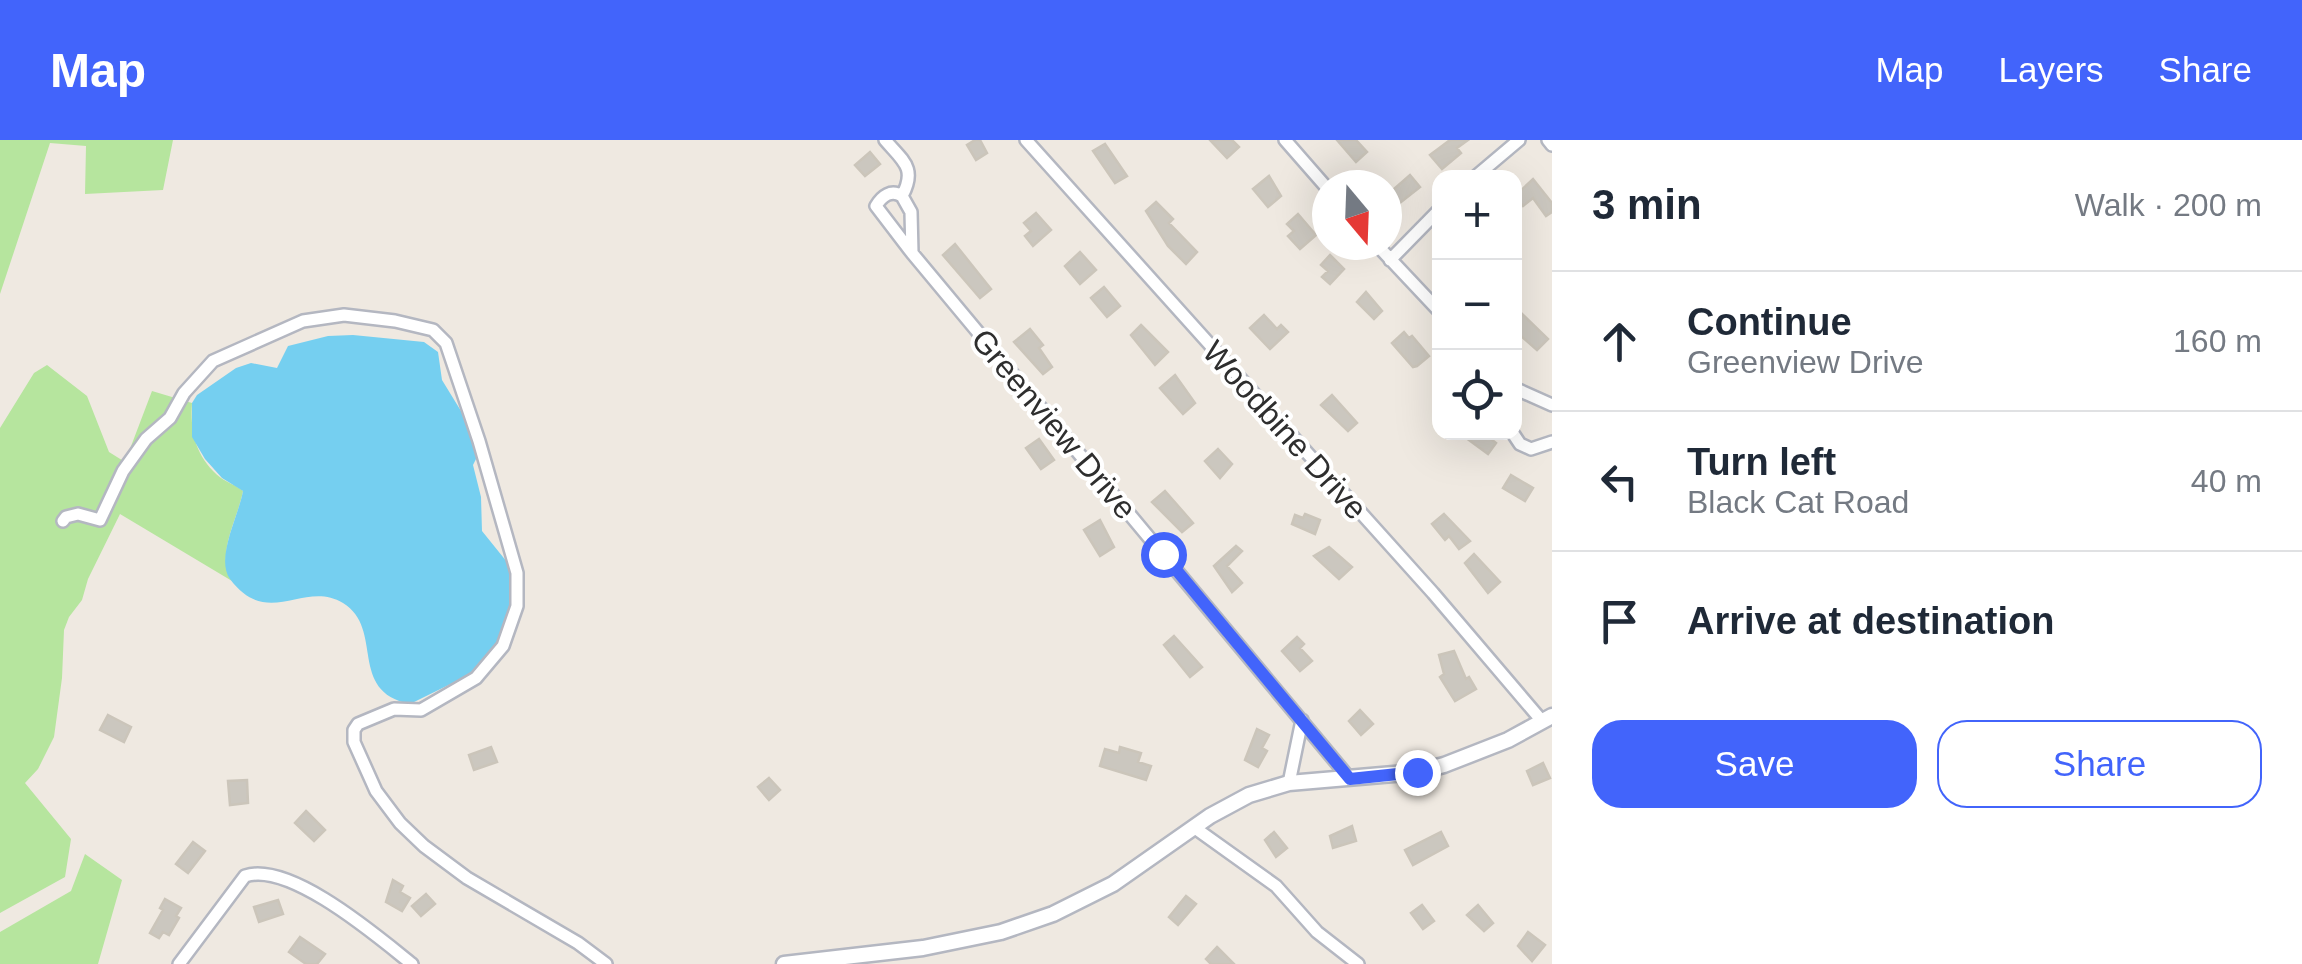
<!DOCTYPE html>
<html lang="en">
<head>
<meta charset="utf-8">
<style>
  body { margin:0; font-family:Helvetica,sans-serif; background:#f2f2f3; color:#1f2937 }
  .controls { position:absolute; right:30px; top:30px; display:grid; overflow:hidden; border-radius:20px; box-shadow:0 10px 40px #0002 }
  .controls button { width:90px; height:90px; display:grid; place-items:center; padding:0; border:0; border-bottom:2px solid #e0e1e3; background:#fff; color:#1f2937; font:50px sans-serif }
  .compass { position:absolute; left:1312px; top:30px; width:90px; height:90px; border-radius:50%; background:#fff; box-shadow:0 10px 40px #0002; rotate:161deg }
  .stop { position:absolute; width:30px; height:30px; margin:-22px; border:8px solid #4264fb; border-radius:50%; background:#fff }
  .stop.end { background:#4264fb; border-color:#fff; box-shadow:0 2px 10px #0008 }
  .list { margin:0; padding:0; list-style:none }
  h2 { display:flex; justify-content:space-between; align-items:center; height:130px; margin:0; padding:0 40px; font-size:42px }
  h2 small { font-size:32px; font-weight:400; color:#747a83 }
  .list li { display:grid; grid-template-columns:65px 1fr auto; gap:30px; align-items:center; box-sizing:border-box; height:140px; padding:0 40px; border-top:2px solid #e0e1e3 }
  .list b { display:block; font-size:38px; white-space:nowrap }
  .list p { margin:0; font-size:32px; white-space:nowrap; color:#747a83 }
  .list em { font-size:32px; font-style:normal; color:#747a83 }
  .actions { display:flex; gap:20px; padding:30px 40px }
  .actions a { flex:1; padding:22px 0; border:2px solid #4264fb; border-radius:30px; text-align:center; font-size:35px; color:#4264fb }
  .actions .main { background:#4264fb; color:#fff }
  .icon { flex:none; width:55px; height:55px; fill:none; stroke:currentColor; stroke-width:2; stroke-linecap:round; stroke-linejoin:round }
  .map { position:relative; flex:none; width:1552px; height:824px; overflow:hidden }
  header { display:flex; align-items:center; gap:60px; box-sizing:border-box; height:140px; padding:0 50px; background:#4264fb; color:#fff }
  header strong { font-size:48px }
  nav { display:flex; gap:55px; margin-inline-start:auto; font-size:35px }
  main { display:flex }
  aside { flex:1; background:#fff }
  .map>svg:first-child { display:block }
  .green { fill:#b6e59e }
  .water { fill:#75cff0 }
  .building { fill:#cbc7bf; stroke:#cbc5ba; stroke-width:2.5 }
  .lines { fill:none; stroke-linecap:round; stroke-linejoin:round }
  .minor-casing { stroke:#b4b7c1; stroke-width:16 }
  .tertiary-casing { stroke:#b4b7c1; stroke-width:19 }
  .minor { stroke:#fff; stroke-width:11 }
  .tertiary { stroke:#fff; stroke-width:14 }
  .route { stroke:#4264fb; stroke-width:12 }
  .labels { text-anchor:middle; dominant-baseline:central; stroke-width:8; stroke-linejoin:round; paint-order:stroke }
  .street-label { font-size:32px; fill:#2e2e2e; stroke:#fff }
</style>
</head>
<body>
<header>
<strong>Map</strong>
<nav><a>Map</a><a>Layers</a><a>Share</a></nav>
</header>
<main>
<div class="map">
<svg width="1552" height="824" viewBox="0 0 1552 824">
  <rect width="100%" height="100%" fill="#efe9e1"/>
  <path class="green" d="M0 0H173L163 50 85 54 86 6 50 3 0 154Z
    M47 225 87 256 109 312 125 322 152 251 192 263C190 293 196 318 221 338 228 343 236 345 243 351 238 379 215 414 232 441L120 374 88 439 82 460 69 477 64 490 62 538 54 597 38 629 25 643 71 699 65 737 0 773V288L34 233Z
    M85 714 122 740 98 824H0V792L71 751Z"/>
  <path class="water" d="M353 195 424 202 438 212 442 240 461 271 477 317 473 325 481 357 482 391 507 422 514 443 516 463 496 510 477 531 410 564C347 551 385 489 343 463 304 439 268 490 230 439 215 418 239 375 243 351L222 338 205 319 192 297V263L197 255 236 228 251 223 277 228 288 206 328 196Z"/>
  <path class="building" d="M975 0H980L987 13 976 20 967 5Z
    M1210 0H1232L1239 7 1227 18Z
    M1337 0H1356L1367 12 1356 22Z
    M1450 0H1468L1457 8 1461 13 1442 29 1430 15Z
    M1105 4 1127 36 1115 43 1093 11Z
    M870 12 880 24 865 36 855 25Z
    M1410 35 1420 47 1392 69 1387 64V55Z
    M1269 36 1281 56 1268 67 1253 49Z
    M1533 39 1552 63V72L1546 76 1533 58 1523 66 1515 56Z
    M1156 62 1173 79 1169 83 1197 112 1186 124 1168 106 1146 71Z
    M1036 73 1051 90 1033 106 1025 96 1031 91 1024 83Z
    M1298 74 1316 95 1300 109 1288 96 1294 91 1287 84Z
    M955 104 991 149 980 158 943 115Z
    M1080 112 1096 130 1080 144 1065 126Z
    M1330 115 1344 129 1330 144 1322 137 1328 131 1321 125Z
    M1104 147 1120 166 1107 177 1091 158Z
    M1366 152 1382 171 1374 179 1357 162Z
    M1514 166 1548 199 1537 210 1514 190Z
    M1264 175 1277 189 1281 185 1288 192 1270 209 1250 188Z
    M1141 185 1168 212 1155 225 1131 195Z
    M1030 189 1043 205 1039 208 1052 227 1043 234 1014 202Z
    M1404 192 1409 198 1412 196 1429 216 1417 226 1413 227 1392 203Z
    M1175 235 1195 263 1183 274 1160 248Z
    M1332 255 1357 283 1348 291 1321 265Z
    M1458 292H1482L1496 303 1488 314Z
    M1039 299 1054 320 1041 329 1026 308Z
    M1218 309 1232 324 1220 338 1205 321Z
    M1511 335 1533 348 1525 361 1503 348Z
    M1165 351 1193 383 1182 392 1152 362Z
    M1305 374 1320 380 1315 394 1292 384 1295 375 1303 378Z
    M1444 374 1470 401 1459 409 1449 396 1445 400 1432 384Z
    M1100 380 1114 407 1100 416 1084 390Z
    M1236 406 1242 411 1227 426 1242 443 1232 452 1214 426Z
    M1329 407 1352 427 1339 439 1314 416Z
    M1474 414 1500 442 1488 453 1465 423Z
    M1174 496 1202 527 1190 537 1164 505Z
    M1297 497 1304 504 1300 508 1312 521 1300 531 1282 511Z
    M1454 511 1466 539 1469 537 1476 549 1455 561 1440 537 1444 534 1439 515Z
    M1360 570 1373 584 1361 595 1349 581Z
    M108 575 131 587 124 602 100 590Z
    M1257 589 1269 595 1262 608 1267 611 1258 627 1245 620Z
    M491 607 497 622 474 630 469 615Z
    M1120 607 1141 613 1138 622 1151 626 1146 640 1100 626 1105 609 1119 613Z
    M1543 623 1550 638 1533 645 1527 631Z
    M769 638 780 650 769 660 758 647Z
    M247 640 248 663 230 665 228 641Z
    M306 671 325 690 314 701 295 683Z
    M1352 686 1356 701 1333 708 1330 696Z
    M1274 692 1287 708 1276 717 1265 700Z
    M1441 692 1448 706 1413 725 1405 710Z
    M193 702 205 711 188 733 176 724Z
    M393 740 403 746 400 752 410 758 402 771 386 762Z
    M426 754 435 764 421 776 412 766Z
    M1186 756 1196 764 1178 785 1169 777Z
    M165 759 181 768 176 776 179 778 169 795 163 792 159 798 150 793 163 770 160 768Z
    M278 760 283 774 259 782 254 767Z
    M1422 765 1434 781 1423 789 1411 773Z
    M1478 765 1493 783 1484 791 1467 775Z
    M1528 792 1545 805 1532 821 1518 806Z
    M300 797 325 814 317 824H306L289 812Z
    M1217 807 1234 824H1211L1206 819Z"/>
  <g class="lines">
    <defs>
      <path id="minor" d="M885 0C903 21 917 28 902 56L911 72 912 113 1350 639
        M1026 0 1433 453 1542 581
        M1285 0 1327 48
        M1548 0 1552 5
        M1474 38 1519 0
        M902 56C891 49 882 56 876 66L912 113
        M1377 105 1440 172
        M1390 120 1440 69
        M1514 248 1552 265
        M1512 292 1520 304 1531 309 1552 302
        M63 381 66 377 78 374 100 380 123 331 146 299 170 278 184 253 213 221 303 181 344 175 395 181 433 190 446 203 479 301 517 433V466L503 506 476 538 421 570 394 569 358 584 354 590V602L376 651 400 683 424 706 467 738 578 803 606 824
        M1289 643 1302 580
        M1195 688 1276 746 1317 792 1358 824
        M179 824 245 736C290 721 378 797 412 824"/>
      <path id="tertiary" d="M784 824 923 808 1001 792 1053 774 1113 744 1210 676 1249 655 1289 643 1417 632 1444 625 1508 600 1552 576"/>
    </defs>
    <use href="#minor" class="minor-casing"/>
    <use href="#tertiary" class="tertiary-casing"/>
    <use href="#minor" class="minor"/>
    <use href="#tertiary" class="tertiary"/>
  </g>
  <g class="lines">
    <path class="route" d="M1163 414 1350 639 1417 632"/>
  </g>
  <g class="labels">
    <g class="street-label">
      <text transform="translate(1054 284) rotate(50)">Greenview Drive</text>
      <text transform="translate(1285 290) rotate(48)">Woodbine Drive</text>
    </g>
  </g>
</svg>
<div class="controls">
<button>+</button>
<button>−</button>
<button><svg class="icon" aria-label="locate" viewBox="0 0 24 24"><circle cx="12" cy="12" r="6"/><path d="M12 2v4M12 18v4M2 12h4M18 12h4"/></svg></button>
</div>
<svg class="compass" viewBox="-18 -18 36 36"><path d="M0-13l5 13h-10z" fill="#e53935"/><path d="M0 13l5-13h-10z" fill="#747a83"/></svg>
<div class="stop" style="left:1163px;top:414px"></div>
<div class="stop end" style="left:1417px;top:632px"></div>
</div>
<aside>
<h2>3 min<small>Walk · 200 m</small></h2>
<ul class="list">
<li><svg class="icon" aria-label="ahead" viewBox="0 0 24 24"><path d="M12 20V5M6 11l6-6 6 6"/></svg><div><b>Continue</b><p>Greenview Drive</p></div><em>160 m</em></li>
<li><svg class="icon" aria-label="left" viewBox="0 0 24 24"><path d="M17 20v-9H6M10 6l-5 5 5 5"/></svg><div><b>Turn left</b><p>Black Cat Road</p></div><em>40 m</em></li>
<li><svg class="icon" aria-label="arrive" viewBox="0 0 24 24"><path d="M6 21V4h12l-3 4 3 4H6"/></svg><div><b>Arrive at destination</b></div></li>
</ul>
<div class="actions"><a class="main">Save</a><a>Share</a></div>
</aside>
</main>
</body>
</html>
